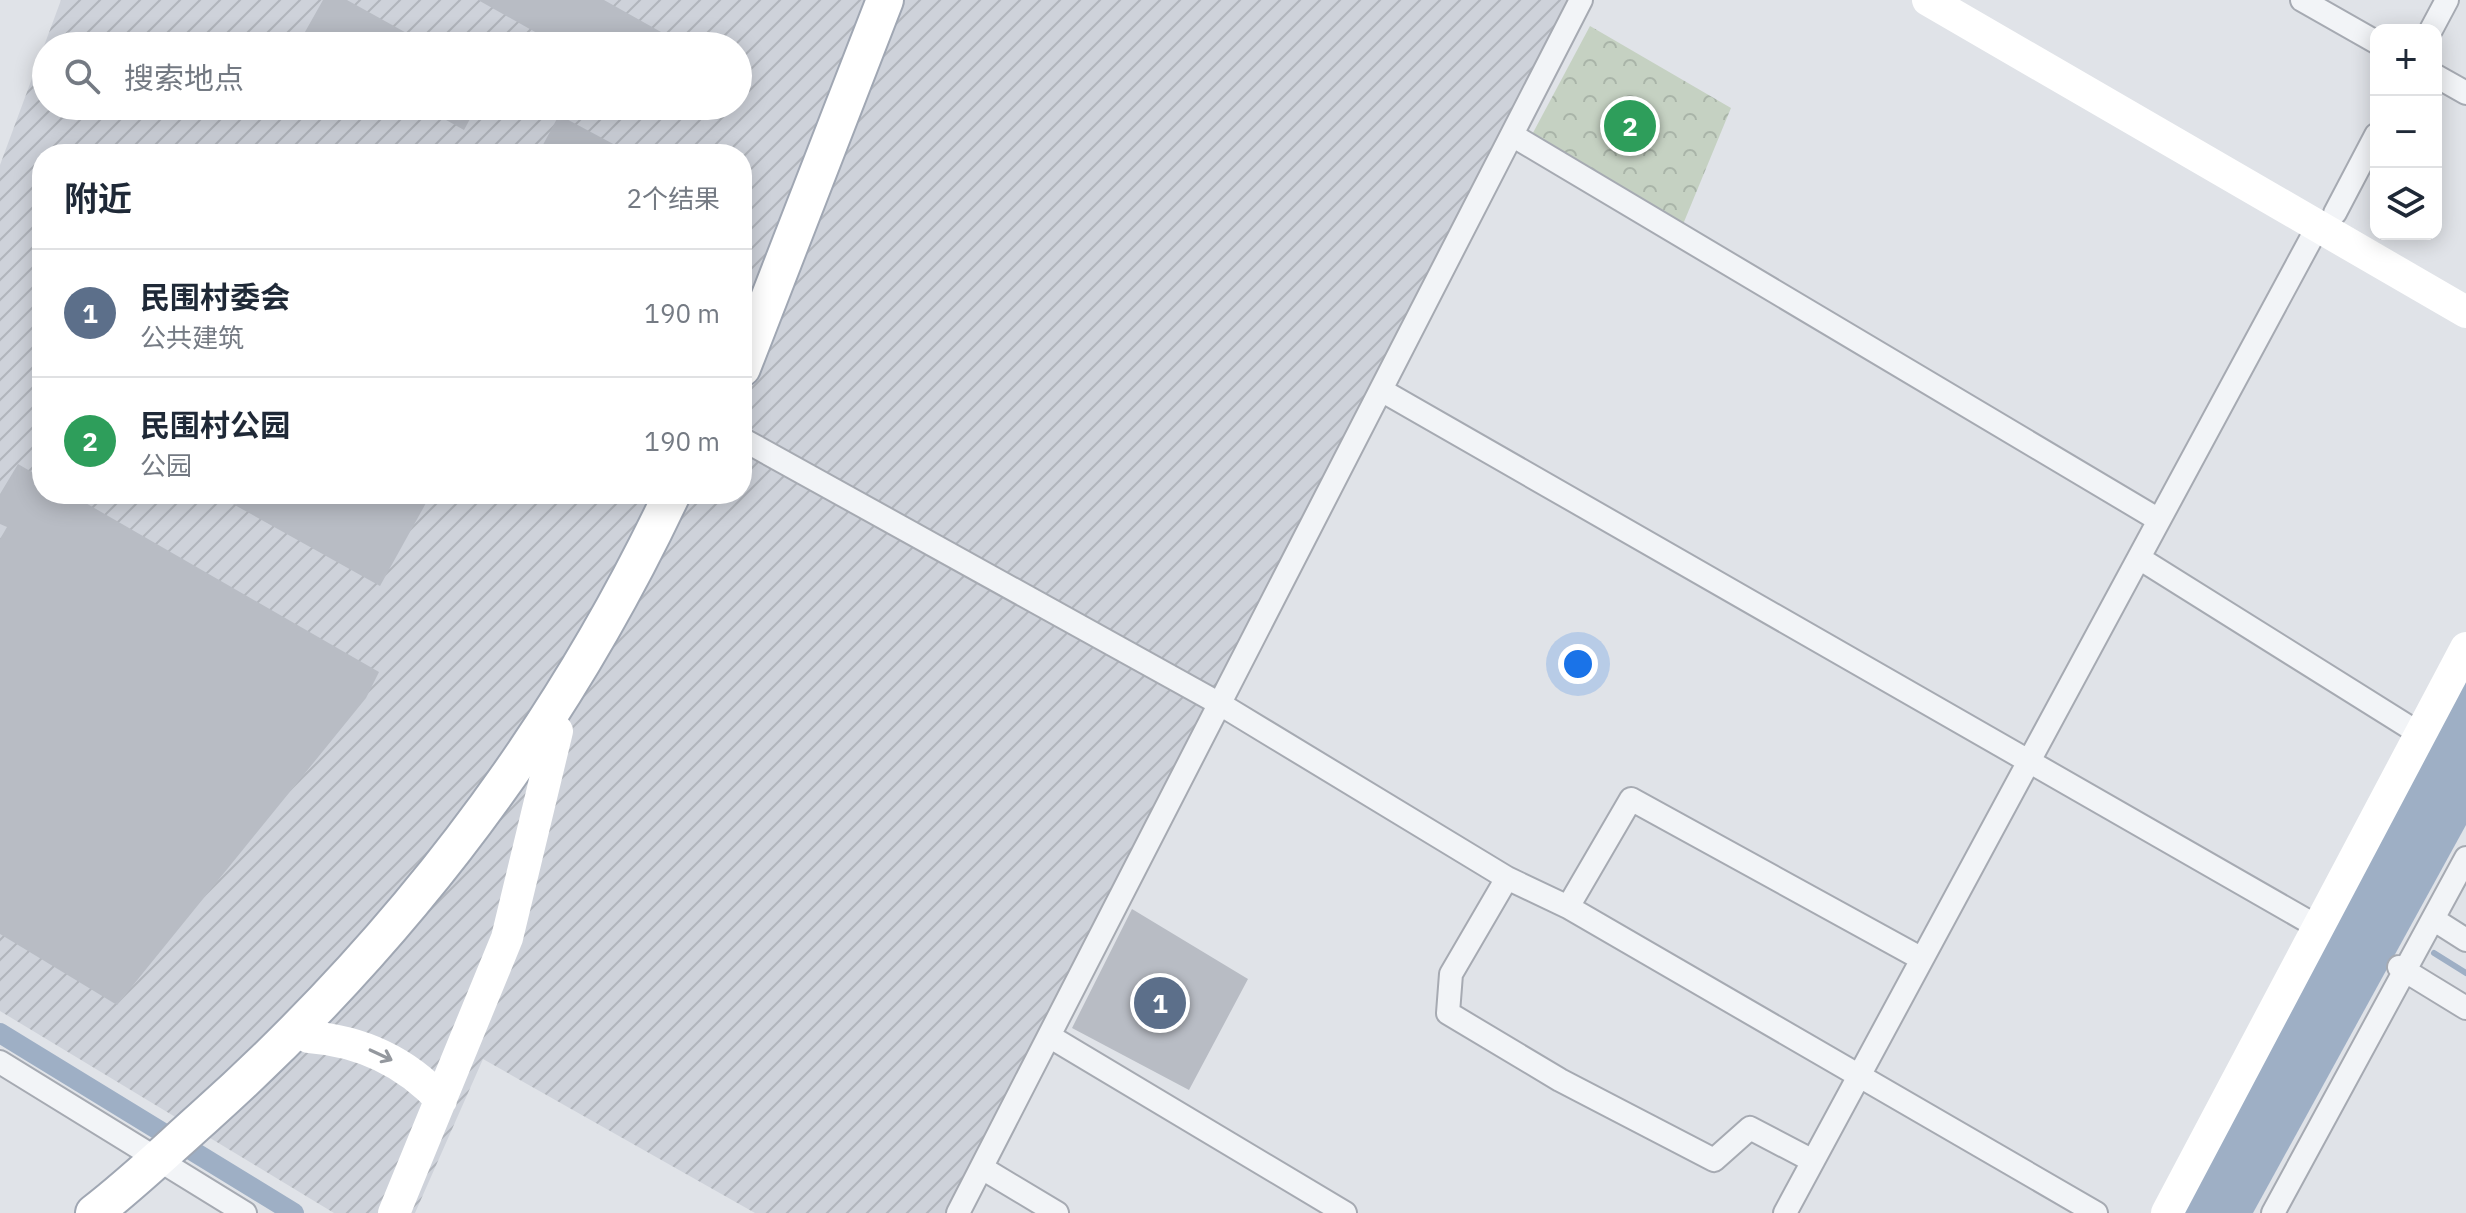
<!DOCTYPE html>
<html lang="zh">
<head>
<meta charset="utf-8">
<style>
  body { margin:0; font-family:"IBM Plex Sans","Noto Sans SC",sans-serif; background:#f6f6f7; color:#1f2937 }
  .controls { position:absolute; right:24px; top:24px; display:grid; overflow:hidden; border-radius:16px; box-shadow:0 4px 20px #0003 }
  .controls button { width:72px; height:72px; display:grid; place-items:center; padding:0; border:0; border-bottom:2px solid #e0e1e3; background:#fff; color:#1f2937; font:40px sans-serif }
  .you { position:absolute; left:1578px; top:664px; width:28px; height:28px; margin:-20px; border:6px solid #fff; border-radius:50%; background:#1a73e8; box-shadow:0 0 0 12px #1a73e833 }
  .badge { display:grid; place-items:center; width:52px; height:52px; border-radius:50%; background:#ea580c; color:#fff; font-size:26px; font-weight:700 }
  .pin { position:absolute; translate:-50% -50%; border:4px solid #fff; box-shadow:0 2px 8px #0006 }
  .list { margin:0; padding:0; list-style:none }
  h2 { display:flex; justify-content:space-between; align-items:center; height:104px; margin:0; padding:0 32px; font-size:34px }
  h2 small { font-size:26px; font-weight:400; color:#747a83 }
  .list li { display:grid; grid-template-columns:52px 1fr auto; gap:24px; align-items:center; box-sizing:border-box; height:128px; padding:0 32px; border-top:2px solid #e0e1e3 }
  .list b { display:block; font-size:30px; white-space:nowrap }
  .list p { margin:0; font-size:26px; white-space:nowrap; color:#747a83 }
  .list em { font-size:26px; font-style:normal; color:#747a83 }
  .icon { flex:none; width:44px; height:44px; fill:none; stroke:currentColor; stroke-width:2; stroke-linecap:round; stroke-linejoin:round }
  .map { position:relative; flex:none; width:2466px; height:1213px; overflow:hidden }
  .search { position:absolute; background:#fff; box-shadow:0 4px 20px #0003; left:32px; top:32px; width:720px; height:88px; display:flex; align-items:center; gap:20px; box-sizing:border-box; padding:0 28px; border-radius:44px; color:#747a83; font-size:30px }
  .panel { position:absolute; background:#fff; box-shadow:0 4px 20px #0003; left:32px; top:144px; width:720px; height:360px; border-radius:32px }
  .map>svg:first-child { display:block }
  .industrial { fill:url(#industrial-furrows); fill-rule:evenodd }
  .park { fill:url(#park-crowns) }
  .water { fill:#9eafc5 }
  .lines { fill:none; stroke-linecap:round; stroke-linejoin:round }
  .stream { stroke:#9eafc5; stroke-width:6 }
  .canal { stroke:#9eafc5; stroke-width:20 }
  .building { fill:#b8bcc4 }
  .street-casing { stroke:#a6aab2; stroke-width:26 }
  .primary-casing { stroke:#a0a7b3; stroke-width:40 }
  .street { stroke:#f2f4f7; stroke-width:22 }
  .secondary { stroke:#fff; stroke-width:32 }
  .primary { stroke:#fff; stroke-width:36 }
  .oneway { stroke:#94989e }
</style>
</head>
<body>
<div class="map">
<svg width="2466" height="1213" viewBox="0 0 2466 1213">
  <defs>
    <pattern id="industrial-furrows" width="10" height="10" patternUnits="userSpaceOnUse" patternTransform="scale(2)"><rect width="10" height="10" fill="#ced2da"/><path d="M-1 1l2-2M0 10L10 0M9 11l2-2" fill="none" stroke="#b1b5bc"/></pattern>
    <pattern id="park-crowns" width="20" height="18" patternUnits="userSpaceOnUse" patternTransform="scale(2)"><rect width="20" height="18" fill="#c5d1c2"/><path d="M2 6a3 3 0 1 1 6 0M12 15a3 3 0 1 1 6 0" fill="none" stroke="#a9b4a8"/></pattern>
  </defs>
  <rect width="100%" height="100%" fill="#e0e3e8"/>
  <path class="industrial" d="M61 0H1570L954 1213H755L483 1059 415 1213H334L0 1011V165ZM46 46H738V106H46ZM42 154H742V494H42Z"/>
  <path class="park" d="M1590 26 1731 108 1679 234 1527 144Z"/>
  <path class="water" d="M2466 677V825L2253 1213H2176Z"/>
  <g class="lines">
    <path class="stream" d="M2434 953 2466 973"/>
    <path class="canal" d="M0 1033 294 1213"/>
  </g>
  <path class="building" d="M323 0H347L430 46H314L301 39Z
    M478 0H604L686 46H560Z
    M421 106H477L464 130Z
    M559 115 632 154H538Z
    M18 464 42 478V494H70L379 672 366 698 117 1005 0 934V539L7 527 0 524V494Z
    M215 494H431L380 586Z
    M1132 909 1248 979 1189 1090 1072 1028Z"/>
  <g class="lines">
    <defs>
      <path id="street" d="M2302 0 2376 42
        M2431 30 2447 0
        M2436 76 2466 93
        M1512 135 2159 520
        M2335 213 2376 135
        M1381 390 2318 927
        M742 439 1220 704 1507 878 1568 907 2096 1213
        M2139 558 2420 734
        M1507 878 1451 974 1448 1013 1560 1080 1714 1160 1750 1128 1813 1161
        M1568 907 1631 799 1922 959
        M2433 919 2466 940
        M2399 967 2466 1008
        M1049 1036 1345 1213
        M0 1062 245 1213
        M982 1168 1057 1213
        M958 1213 1581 0
        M1785 1213 2318 226
        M2273 1213 2466 858"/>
      <path id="primary" d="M742 368 885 0
        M94 1213C133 1183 167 1150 203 1118 401 941 559 734 672 494"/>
    </defs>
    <use href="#street" class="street-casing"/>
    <use href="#primary" class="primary-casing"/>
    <use href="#street" class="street"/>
    <path class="secondary" d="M1928 0 2466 312
      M309 1037C361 1041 405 1061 441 1100
      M394 1213 507 938 557 731
      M2167 1213 2466 648"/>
    <use href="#primary" class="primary"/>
  </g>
  <defs><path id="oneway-shaft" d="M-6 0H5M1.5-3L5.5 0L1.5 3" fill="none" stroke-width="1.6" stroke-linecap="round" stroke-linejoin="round" transform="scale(2)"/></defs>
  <use class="oneway" href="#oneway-shaft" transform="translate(381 1055) rotate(25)"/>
</svg>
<div class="controls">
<button>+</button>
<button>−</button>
<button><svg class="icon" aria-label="layers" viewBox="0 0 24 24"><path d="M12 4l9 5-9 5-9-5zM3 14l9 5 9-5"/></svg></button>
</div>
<div class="you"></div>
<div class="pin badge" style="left:1160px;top:1003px;background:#5c6f8a">1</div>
<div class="pin badge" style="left:1630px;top:126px;background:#2e9e5b">2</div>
<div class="search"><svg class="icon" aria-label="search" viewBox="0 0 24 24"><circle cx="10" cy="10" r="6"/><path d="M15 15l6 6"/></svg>搜索地点</div>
<section class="panel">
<h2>附近<small>2个结果</small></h2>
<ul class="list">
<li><span class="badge" style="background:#5c6f8a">1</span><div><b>民围村委会</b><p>公共建筑</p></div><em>190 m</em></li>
<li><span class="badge" style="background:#2e9e5b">2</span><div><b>民围村公园</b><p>公园</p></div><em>190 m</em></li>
</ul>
</section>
</div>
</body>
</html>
